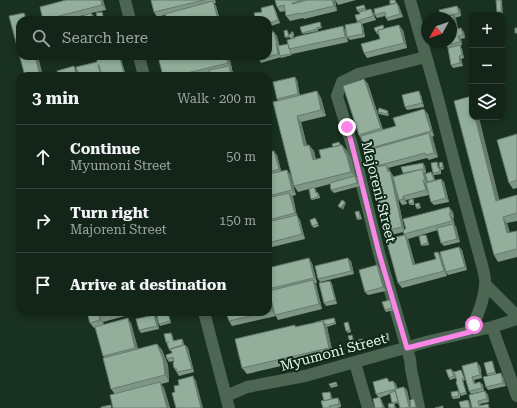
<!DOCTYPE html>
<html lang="en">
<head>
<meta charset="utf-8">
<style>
  body { margin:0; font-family:"Roboto Serif",serif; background:#203126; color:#f1f3f6 }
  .controls { position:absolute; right:12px; top:12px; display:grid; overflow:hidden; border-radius:8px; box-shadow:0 2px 6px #0003 }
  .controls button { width:36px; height:36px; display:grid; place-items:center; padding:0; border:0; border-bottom:1px solid #324238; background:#132519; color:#f1f3f6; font:20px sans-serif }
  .compass { position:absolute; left:421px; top:12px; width:36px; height:36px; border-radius:50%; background:#132519; box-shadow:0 2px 6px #0003; rotate:230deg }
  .stop { position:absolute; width:12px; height:12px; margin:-9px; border:3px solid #fa87e7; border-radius:50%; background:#fff }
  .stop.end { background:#fa87e7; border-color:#fff; box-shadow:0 1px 4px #0008 }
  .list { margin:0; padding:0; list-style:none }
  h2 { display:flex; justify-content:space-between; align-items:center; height:52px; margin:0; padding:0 16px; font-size:17px }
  h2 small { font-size:13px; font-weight:400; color:#9da5a2 }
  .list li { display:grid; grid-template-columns:26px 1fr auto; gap:12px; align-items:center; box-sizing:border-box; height:64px; padding:0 16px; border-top:1px solid #324238 }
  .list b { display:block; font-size:15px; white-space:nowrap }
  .list p { margin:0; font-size:13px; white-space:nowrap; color:#9da5a2 }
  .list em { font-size:13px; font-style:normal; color:#9da5a2 }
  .icon { flex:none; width:22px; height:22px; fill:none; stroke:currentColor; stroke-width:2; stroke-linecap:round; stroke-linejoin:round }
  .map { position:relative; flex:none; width:517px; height:408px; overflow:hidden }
  .search { position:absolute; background:#132519; box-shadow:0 2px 6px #0003; left:16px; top:16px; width:256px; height:44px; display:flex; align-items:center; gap:10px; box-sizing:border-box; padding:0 14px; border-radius:12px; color:#9da5a2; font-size:15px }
  .panel { position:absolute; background:#132519; box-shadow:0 2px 6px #0003; left:16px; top:72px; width:256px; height:244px; border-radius:12px }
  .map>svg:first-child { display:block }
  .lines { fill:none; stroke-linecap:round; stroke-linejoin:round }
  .minor { stroke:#4d6553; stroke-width:12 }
  .wall { fill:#7e9685 }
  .shaded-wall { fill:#677a6c }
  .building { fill:#93af9b; stroke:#677a6c; fill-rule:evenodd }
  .route { stroke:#fa87e7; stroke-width:5 }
  .labels { text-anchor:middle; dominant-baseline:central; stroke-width:4; stroke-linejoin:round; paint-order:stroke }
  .street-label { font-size:14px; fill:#e8f7ec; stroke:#0f2718 }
</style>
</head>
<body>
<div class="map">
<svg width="517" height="408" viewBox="0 0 517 408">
  <rect width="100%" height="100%" fill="#193121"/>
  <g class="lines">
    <path class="minor" d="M125 0 130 20
      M410 0 437 95 456 169 483 269C484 274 486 280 485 285 484 301 477 317 470 332
      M139 56 144 76
      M485 284 517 316
      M204 312 229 408
      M492 327 517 396
      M355 363 368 408
      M226 396 247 387 305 376 430 341 492 327 517 319
      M419 408 411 369 410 359 379 253 352 145 337 96 338 93 342 82 358 74 426 57"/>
  </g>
  <path class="wall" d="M103 0 106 10 91 13 94 16 95 20H84V15L65 20H43L40 7Z
    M151 0H215L216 3H214L216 6 220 20H168L165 15 157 17 154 12Z
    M275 0H335L337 11 304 19 303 18 290 21 286 16 285 11 280 12 277 7Z
    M335 0H356L338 5Z
    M396 1V3L399 6 403 17 388 21 386 18 385 16 377 18 375 15Z
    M365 7 366 10 358 12 357 10Z
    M275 9 280 23 271 26 273 33 277 36 279 46 288 44 291 39 290 37 286 38 285 37 288 32 289 35 294 33V36H293L294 38 346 31 358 23 357 21 360 14 371 9 373 12 376 20 362 24 363 26 365 37 350 40 347 37 348 42 292 54 291 53 292 55 281 58 280 56 281 57 261 63 259 59 268 56V20Z
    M460 9 461 16 455 18 458 29 464 32 465 38 461 39 462 45 460 46 462 49 464 58 461 59 463 66 453 68 451 65 448 48 446 45 442 18 441 17Z
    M320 22 322 28 318 29V31L303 34 302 33Z
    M384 27V29L403 30 407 48 367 58 364 53 380 39 378 34H377L376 32Z
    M120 56 126 76H79L97 62Z
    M158 56H229L232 69V70L233 72 210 75 205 76H163Z
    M364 79 368 84 383 130 396 126 428 114 434 136 432 137 438 157 429 160 427 158 388 168 394 177 403 174V173L425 166 426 173H424L428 182 433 173 435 180 441 179 444 182 449 202 434 205 431 202 429 195 406 200 407 204 402 205 399 200 397 194 404 229 449 207 453 212 454 218H453L455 226 456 227 460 242 444 246 441 243 438 230 408 239 415 265 436 259 438 252 442 257 459 247 462 250 467 270 448 275 446 272 447 276 402 288 398 283 404 235 403 232 388 236 385 231 377 194 375 195 372 190 369 168 361 139 359 135Z
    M297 80 300 96 317 91 321 98 326 116 301 122 307 146 309 145 314 151 316 160 321 158 339 142 341 145H342L347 151 348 154 351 159 355 176 358 179 360 186 334 193 331 190 330 184 315 188 317 193V192L319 194 320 198 312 200 311 199 309 189 298 192 294 186 278 101 277 99Z
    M421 95 424 107 407 110 405 107Z
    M378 112 389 113 388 116 379 114Z
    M472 117H486L479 118 499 200 517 195V221L507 223 510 233 517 231V257L498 262 494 255Z
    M517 134V188L513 189 509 183Z
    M268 152 277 155 281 171 290 174 296 195 292 196 293 197 297 216 300 220 305 239 268 248Z
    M438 164 439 168 441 170V174L434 175 433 173Z
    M443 164 444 169 441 170 440 168Z
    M413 199 414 201V205H411L409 204Z
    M419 203 421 208 417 209 416 207Z
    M360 213 362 219 358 220 357 219Z
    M316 220 319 226 314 228 312 226Z
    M427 237 429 245 422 246 421 245Z
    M351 261 354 274 320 282 318 279Z
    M312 263 317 283H315L316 284 322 309 278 320 276 316 232 326 229 321 268 312V268Z
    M380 269 386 291 368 295 365 292Z
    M330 281 332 284 337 304 326 306 324 303Z
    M390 300 394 310 386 312 385 310Z
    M87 312H136V313L103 322 104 325 131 323 138 349 157 344 162 350 168 365 169 382 161 384 164 388 170 408H113L114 393 111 389 105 358 103 356 96 327 94 328 90 323Z
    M168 313 169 315 171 323 160 326 159 324Z
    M154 315 157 318 159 329 141 333 139 330Z
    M334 318 335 319 336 324 327 327 333 354 247 374 242 368 296 327Z
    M348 322 349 324 351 332 348 333 346 331Z
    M172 334 174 341 183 340 184 345H185L188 348 194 372 179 376 174 368V361L169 362 167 359 172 353 171 351H170L169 349 166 342Z
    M353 337 355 346 352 347 351 345Z
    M362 339 363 341 366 350 362 351 361 349Z
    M492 361 493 362 496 374 488 376 487 374Z
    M462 366H480L482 378 474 380 475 383 480 382 483 385 484 391 471 394 469 391Z
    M453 370 456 378 450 380 449 378Z
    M462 372 465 380 463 381 467 394 461 396 460 394V398L453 399 452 397 459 392 457 381Z
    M503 376 506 386 488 390 486 387Z
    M387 378 390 382 393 381 396 384 397 389 404 387 407 390 411 408H400L398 403 394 404 396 408H389L393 403 390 394 379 398 376 394Z
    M336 382 338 386 331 388 330 386Z
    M485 391 488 395 489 402 480 404 481 405 490 407 472 408Z
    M331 393 332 399 340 401 341 407 337 408H323L324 401Z"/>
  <path class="shaded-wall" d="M101 0H103L106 10 102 5Z
    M332 0H335L337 11 334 6Z
    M501 0H502L503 14 501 12Z
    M213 1 216 6 220 20H218V19Z
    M397 3 399 6 403 17 400 14Z
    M273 5 275 9 280 23 278 20Z
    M457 6 460 9 461 16 459 13Z
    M371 9 373 12 376 20 373 16Z
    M24 13 28 19V20H26Z
    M91 13 94 16 95 20H93Z
    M453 15 456 18 459 33 457 29Z
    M361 22 363 26 365 37 363 34Z
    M269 23 271 26 273 34 271 31Z
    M399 25 403 30 407 48 404 43Z
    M343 26 346 31 348 42 345 37Z
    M461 28 464 32 465 38 463 35Z
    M274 32 277 36 280 47 277 44Z
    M458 36 461 39 462 45 460 42Z
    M276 44 278 48 281 57 278 54Z
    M460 45 462 49 464 58 462 55Z
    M35 56H38L43 76H40Z
    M119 56H120L126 76 124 73Z
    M226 56H229L232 69 228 63Z
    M459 56 461 59 463 66 460 63Z
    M74 66 76 69 79 76H77Z
    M229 66 233 72 234 76H231Z
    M295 77 297 80 300 97 298 94Z
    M364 79 368 84 384 133 381 128Z
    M317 91 321 98 326 116 321 110Z
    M419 91 421 95 424 107 422 103Z
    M502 98 503 100 504 106 502 103Z
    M424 109 428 114 434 136 431 131Z
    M297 116 301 122 309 153 304 146Z
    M475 117H478L479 118 501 207 496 201Z
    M429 133 433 138 438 157 434 153Z
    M309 145 314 151 318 167 313 160Z
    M342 145 347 151 348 154 351 159 356 178 351 172 345 153Z
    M274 151 277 155 282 174 279 169Z
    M423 163 425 166 426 173 424 169Z
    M386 165 390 170V172V171L393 176 405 232 402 227Z
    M422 169 425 174 428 185 425 180Z
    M287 170 290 174 296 195 292 190Z
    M355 176 358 179 360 186 357 183Z
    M441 179 444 182 449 202 446 198Z
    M423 180 427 185 429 195 426 190Z
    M289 193 293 197 297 216 300 220 305 239 302 234 298 218 295 213Z
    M403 196 406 200 407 204 403 199Z
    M345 202 346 203 343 210 341 208Z
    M449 207 453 212 454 218 451 213Z
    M449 213 453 218 455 226 452 221Z
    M503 217 507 223 511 240 507 233Z
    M453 224 456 227 460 242 457 239Z
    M405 235 408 239 417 270 413 265Z
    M459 247 462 250 467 270 465 267Z
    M438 252 442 257 447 276 444 271Z
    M309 258 312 263 317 283 314 278Z
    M348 258 351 261 354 274 351 271Z
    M377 265 380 269 386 291 383 287Z
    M313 280 316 284 322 309 319 304Z
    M330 281 332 284 337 304 335 300Z
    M268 294 272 298 276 316 272 311Z
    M154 315 157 318 159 329 157 326Z
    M99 317 103 322 104 325 100 320Z
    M128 318 131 323 139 353 135 348Z
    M323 321 327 327 333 354 329 348Z
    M157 344 162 350 168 365 169 382 165 375Z
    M185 345 188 348 194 372 192 369Z
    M477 362 480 366 482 372 479 369Z
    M478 369 481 372 482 378 480 375Z
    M501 373 503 376 506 386 503 383Z
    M193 376 196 381 203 408H201Z
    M393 381 396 384 398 392 396 389Z
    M160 382 164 388 170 408H167Z
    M480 382 483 385 484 391 482 388Z
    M404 387 407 390 411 408H410L409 407Z
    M485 391 488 395 489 402 487 399Z
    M380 397 382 401 385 408H383Z
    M338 398 340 401 341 407 339 404Z
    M468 400 470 403 471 408H470Z"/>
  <path class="building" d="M66 0H101L102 5 43 20 40 7Z
    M151 0H204L154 12Z
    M275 0H303L292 3V4L308 0H332L334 6 300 14V13L286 16 284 5 277 7Z
    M390 0H395L396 3 390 4Z
    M496 0H501V12H497Z
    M213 1 218 19 214 20H168L165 14Z
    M397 3 400 14 386 18 385 12 375 15 374 9Z
    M273 5 278 20 269 23 271 31 268 32V20H255L254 16H255L254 13 262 12 261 8Z
    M364 5 365 8 357 10 356 7Z
    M457 6 459 13 441 17 439 10Z
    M371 9 373 16 357 21 355 15 360 14 359 12Z
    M102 12 104 20H98L96 13Z
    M24 13 26 20H20V56H35L40 76H25L9 16Z
    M91 13 93 20H84L83 16Z
    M496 13H500V15H496Z
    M453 15 457 29 461 28 463 35 458 36 460 42 446 45V42H451V18H441Z
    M167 18 168 20H158L157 19H160V20Z
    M320 22 321 27 316 28 317 29 302 33 300 27Z
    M361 22 363 34 347 37 345 25Z
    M383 25 384 29 378 30V32H376L374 28Z
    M399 25 404 43 364 53 361 44 380 39 378 30Z
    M343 26 345 37 289 49 287 40 295 38V37Z
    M515 28H517V33H515Z
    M287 30 289 36 285 37 284 31Z
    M274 32 277 44H276L278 54 259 59V56H268V34Z
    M291 32H293V34H292L293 37 290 38 289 35 291 34Z
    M288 44 291 54 280 56 278 46Z
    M460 45 462 55 459 56 460 63 451 65 448 48Z
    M108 56H119L124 73 114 76H104L103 75V76H79L76 67 97 62V60ZM98 65H99L101 73H100Z
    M158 56H226L228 63 175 76H163Z
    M74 66 77 76H59L57 71Z
    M229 66 231 76H211L209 70Z
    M56 74V76H47Z
    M295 77 298 94 277 99 273 82Z
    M364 79 381 128 359 135 343 86Z
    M317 91 321 110 297 116 304 146 309 145 313 160 321 158 319 150 342 145 345 153H346L351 172 294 186 273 102Z
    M419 91 422 103 405 107 402 95Z
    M472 96V117H475L496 201 517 195V213L503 217 507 233 517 231V249L494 255 454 101Z
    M379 108 388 111 387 114 378 112Z
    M424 109 431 131 371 148 372 149 429 133 434 153 426 155 425 153 369 168 361 136 396 126 393 118Z
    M517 134V180L509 183 497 140Z
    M339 142 340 145 333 147 332 144Z
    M274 151 279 169 268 172V152Z
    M437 162 438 168H439L440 172 433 173 431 163Z
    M442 162 443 167 440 168 439 163Z
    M423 163 424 169 403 173 401 167Z
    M386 165 388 172 390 171 402 227 385 231 376 189 372 190 367 169Z
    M422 169 425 180H423L426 190 403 196V199L399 200 393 177Z
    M287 170 292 190 268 196V174Z
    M431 172 434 180 428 182 425 174Z
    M355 176 357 183 331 190 330 183Z
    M441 179 446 198 431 202 426 183Z
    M314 187 316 193 317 192 318 197 311 199 309 189Z
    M289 193 295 213 268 220V198Z
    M413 199V203L409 204V200Z
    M342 200 345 202 341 208 338 206Z
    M419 203 420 207H416L415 204Z
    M449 207 451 213H449L452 221 404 234 403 230 406 229 403 219Z
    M359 211 360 218 357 219 355 212Z
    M297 215 302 234 268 243V222Z
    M315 218 318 224 312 226 310 220Z
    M453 224 457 239 441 243 437 228Z
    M405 235 413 265 436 259 434 253 438 252 444 271 398 283 386 239Z
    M426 235 428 243 421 245 419 236Z
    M459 247 465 267 446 272 440 252Z
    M309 258 314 278 268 289V268Z
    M348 258 351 271 318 279 315 266Z
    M377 265 383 287 365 292 359 270Z
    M313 280 319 304 275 315 269 291Z
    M330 281 335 300 324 303 319 283Z
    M268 294 272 311 229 321 226 312H268Z
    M390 300 392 308 385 310 382 302Z
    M87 312H117L99 317 100 320 90 323Z
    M168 313 170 321 159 324 157 316Z
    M154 315 157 326 139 330 136 319Z
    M128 318 135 348 103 356 95 327Z
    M334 318 335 323 326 325 323 321 316 322Z
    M323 321 329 348 242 368 235 339 295 325V327Z
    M348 322 350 330 346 331 344 323Z
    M171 333 173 341 182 339 183 345 169 349 167 343 169 342H166L164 334Z
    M388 333 389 341H387L385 334Z
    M352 335 354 344 351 345 348 336Z
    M362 339 365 349H361L358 340Z
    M157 344 163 359 165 375 111 389 103 358Z
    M185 345 192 369 177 372 176 368H174L173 363 174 362 173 357 167 359 166 355 172 353 171 349Z
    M492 361 495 372 487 374 484 363Z
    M477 362 480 375 472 377 474 384 480 382 482 388 469 391 462 366Z
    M451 369 454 376 449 378 446 370Z
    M461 370 464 378 462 379 466 392 460 394 456 382 457 381 454 372Z
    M501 373 503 383 486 387 483 377Z
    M193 376 201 408H176L172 393 175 392 174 386 179 385 178 380Z
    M387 378 389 382 393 381 396 389 376 394 373 382Z
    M160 382 167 408H113L110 395Z
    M336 382 337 384 330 386 329 384Z
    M404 387 409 407 405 408H400L395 389Z
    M395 391 398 401 392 403 390 393Z
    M458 391 459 396 452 397 451 392Z
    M485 391 487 399 478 401 479 406 488 404 489 408H472L469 395Z
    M330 392 331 399 324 401 322 393Z
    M380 397 383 408H375L373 399Z
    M338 398 339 404 329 406 330 408H323L321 401Z
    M414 399 416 407 411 408 410 400Z
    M468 400 470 408H461L459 402Z
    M394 403 395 408H389L388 404Z
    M111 405V408H101V407Z
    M443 406V408H435Z"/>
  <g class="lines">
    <path class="route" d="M347 127 352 145 379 253 407 348 470 332 474 325"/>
  </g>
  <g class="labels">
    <g class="street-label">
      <text transform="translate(379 192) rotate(76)">Majoreni Street</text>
      <text transform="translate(333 352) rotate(-15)">Myumoni Street</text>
    </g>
  </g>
</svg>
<div class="controls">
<button>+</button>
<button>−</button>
<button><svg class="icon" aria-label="layers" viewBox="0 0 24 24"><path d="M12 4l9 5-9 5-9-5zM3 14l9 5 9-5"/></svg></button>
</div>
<svg class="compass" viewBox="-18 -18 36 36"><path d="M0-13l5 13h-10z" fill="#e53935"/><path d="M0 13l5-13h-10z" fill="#9da5a2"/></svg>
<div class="stop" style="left:474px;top:325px"></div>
<div class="stop end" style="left:347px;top:127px"></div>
<div class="search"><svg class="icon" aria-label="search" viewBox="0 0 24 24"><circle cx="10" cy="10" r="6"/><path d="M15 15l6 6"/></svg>Search here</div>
<section class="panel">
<h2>3 min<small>Walk · 200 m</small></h2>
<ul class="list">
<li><svg class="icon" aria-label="ahead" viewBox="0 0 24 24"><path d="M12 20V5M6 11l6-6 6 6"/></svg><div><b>Continue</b><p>Myumoni Street</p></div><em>50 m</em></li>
<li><svg class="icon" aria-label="right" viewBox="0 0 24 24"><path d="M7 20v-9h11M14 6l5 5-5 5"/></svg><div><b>Turn right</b><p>Majoreni Street</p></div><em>150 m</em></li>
<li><svg class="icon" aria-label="arrive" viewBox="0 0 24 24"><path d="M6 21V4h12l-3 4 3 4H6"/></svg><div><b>Arrive at destination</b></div></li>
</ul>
</section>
</div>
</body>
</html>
